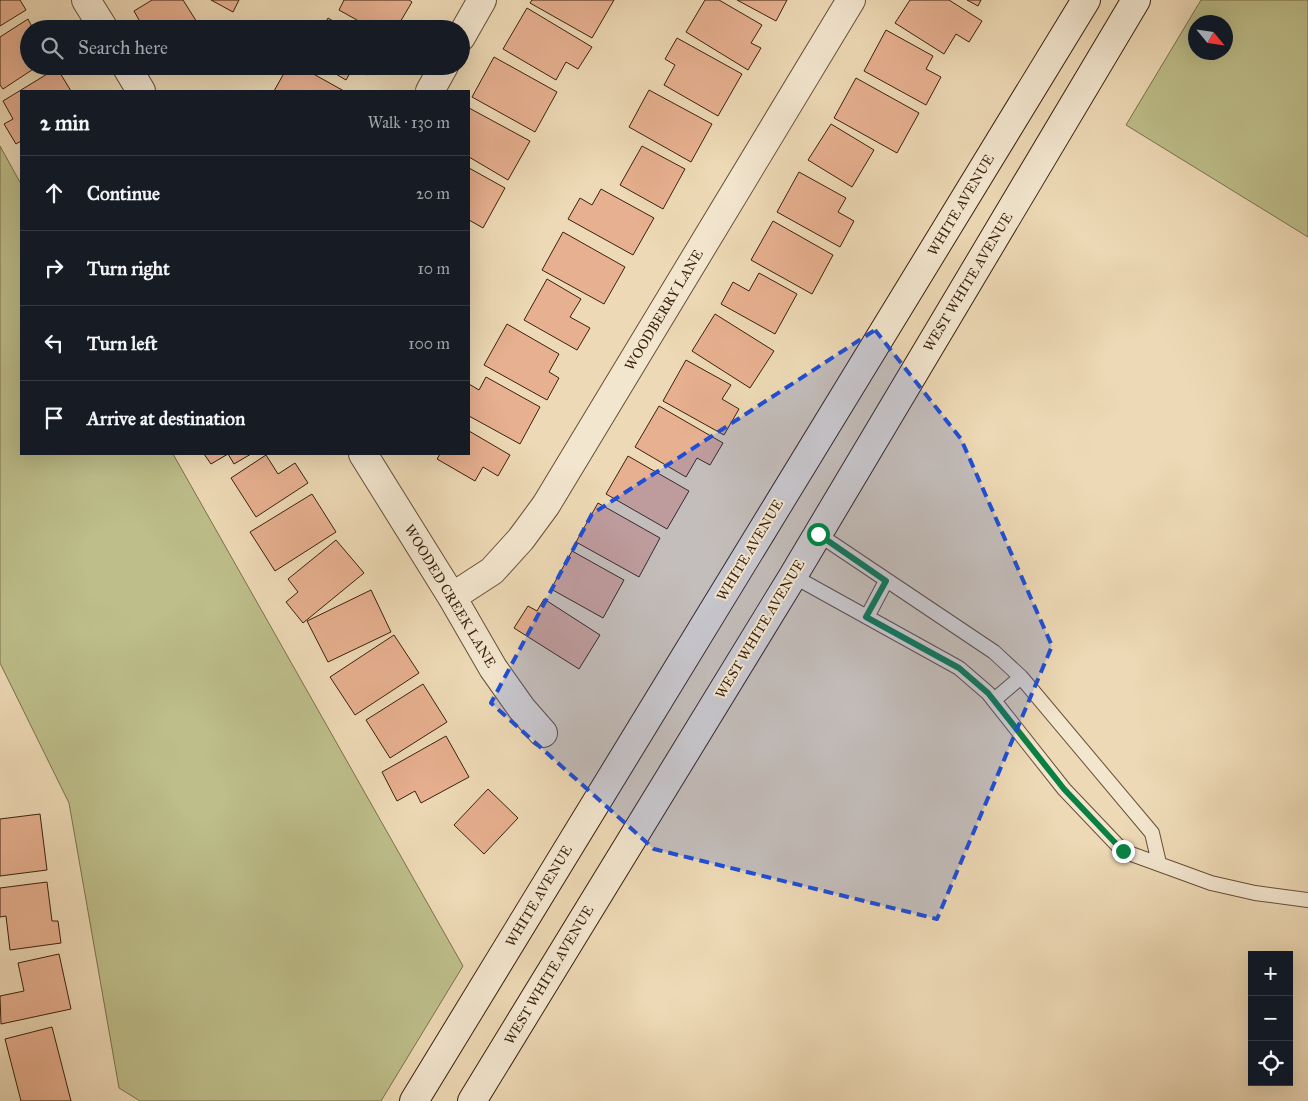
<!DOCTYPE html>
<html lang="en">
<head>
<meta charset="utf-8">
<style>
  body { margin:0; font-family:"IM FELL Great Primer",serif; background:#20242c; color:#f1f3f6 }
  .controls { position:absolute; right:15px; bottom:15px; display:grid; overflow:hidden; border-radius:0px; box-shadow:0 5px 20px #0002 }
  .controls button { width:45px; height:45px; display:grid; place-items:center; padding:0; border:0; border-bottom:1px solid #363941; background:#171b24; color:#f1f3f6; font:25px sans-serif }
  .compass { position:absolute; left:1188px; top:15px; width:45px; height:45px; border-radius:50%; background:#171b24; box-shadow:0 5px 20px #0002; rotate:119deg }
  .stop { position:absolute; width:15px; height:15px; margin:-11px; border:4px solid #0b8043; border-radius:50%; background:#fff }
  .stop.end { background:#0b8043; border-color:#fff; box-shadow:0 1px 5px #0008 }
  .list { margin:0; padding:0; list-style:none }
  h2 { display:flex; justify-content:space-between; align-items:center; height:65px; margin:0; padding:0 20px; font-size:21px }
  h2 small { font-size:16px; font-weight:400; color:#9ea1a6 }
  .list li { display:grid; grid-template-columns:32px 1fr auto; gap:15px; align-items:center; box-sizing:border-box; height:75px; padding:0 20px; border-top:1px solid #363941 }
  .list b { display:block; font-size:19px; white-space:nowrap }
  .list em { font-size:16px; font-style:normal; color:#9ea1a6 }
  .icon { flex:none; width:28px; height:28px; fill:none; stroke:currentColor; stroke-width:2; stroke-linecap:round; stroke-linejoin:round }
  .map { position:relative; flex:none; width:1308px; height:1101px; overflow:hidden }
  .search { position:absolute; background:#171b24; box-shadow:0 5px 20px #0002; left:20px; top:20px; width:450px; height:55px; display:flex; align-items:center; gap:12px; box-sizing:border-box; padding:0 18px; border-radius:28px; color:#9ea1a6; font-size:19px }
  .panel { position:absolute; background:#171b24; box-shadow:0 5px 20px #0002; left:20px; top:90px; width:450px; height:365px; border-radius:0px }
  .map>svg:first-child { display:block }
  .green { fill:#bdbe8a; stroke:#7c704c; fill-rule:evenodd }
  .building { fill:#e7b090; stroke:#3a210d }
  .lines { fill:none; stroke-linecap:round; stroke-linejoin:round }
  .service-casing { stroke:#674f37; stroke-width:16 }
  .minor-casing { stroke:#674f37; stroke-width:30 }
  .secondary-casing { stroke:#3a210d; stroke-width:30 }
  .service { stroke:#f3e6cf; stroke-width:14 }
  .minor { stroke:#f3e6cf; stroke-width:28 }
  .secondary { stroke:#f3e6cf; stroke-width:28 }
  .route { stroke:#0b8043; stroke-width:6 }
  .marked { fill:#1d4ed8; fill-opacity:0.2; stroke:#1d4ed8; stroke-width:4; stroke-dasharray:10 6; stroke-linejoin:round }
  .labels { text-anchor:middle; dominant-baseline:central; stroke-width:4; stroke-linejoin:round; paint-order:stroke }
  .street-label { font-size:14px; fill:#3a210d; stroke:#f3e6cf }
</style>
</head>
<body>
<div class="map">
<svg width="1308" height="1101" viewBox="0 0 1308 1101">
  <rect width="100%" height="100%" fill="#edd9b5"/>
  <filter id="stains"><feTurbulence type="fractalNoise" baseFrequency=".004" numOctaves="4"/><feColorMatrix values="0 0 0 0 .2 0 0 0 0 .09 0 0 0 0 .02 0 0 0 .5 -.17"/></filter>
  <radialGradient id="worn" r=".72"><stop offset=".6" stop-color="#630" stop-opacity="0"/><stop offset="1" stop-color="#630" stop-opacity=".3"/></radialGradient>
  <path class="green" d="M1201 0H1308V237L1126 125ZM1196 22H1226V52H1196Z
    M0 146 21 184V454H173L463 966 381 1101H140L119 1088 69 803 0 663Z"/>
  <path class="building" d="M0 0H20L26 10 0 26Z
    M152 0H183L200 27 196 29H144L134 11Z
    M211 0H239L233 12Z
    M344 0H409L412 2 396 29H373L339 10Z
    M532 0H614L592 38 530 3Z
    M705 0H719L762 25 751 43 761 48 748 70 686 32Z
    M737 0H787L776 21Z
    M910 0H949L982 21 969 42 956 34 944 54 895 23Z
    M967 0H981L978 6Z
    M527 8 592 47 578 69 566 62 556 80 503 49Z
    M328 18 347 29H322Z
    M28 19 33 29H29V66H38L3 89 0 85V37Z
    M886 30 933 56 926 69 941 77 926 105 864 71Z
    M677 38 742 74 718 116 664 85 675 65 665 59Z
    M494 57 557 92 535 132 472 97Z
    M288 66H299L344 91H274Z
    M322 66H372L367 75 353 68 346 80Z
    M57 68 71 91H21V141L16 144 4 124 13 119 3 101Z
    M856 78 919 113 897 153 834 118Z
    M649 90 712 124 691 162 629 127Z
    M469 108 530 141 508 180 469 157Z
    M831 124 874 150 852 187 808 160Z
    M642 146 685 169 663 209 620 185Z
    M469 168 505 188 483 228 469 220Z
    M799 172 846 198 838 212 854 221 840 247 777 212Z
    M601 189 654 218 633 255 568 219 580 198 592 205Z
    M773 221 833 255 812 294 751 260Z
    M563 232 625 267 604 304 542 270Z
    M759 273 797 294 775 334 721 304 733 282 749 291Z
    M547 279 581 299 570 317 590 328 577 350 524 320Z
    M715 314 774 351 750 388 692 351Z
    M507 324 559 354 549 372 559 378 547 400 484 365Z
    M686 360 731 385 722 399 739 409 724 435 663 401Z
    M486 377 540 407 520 444 469 416V384L479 390Z
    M659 406 723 443 710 465 697 458 686 477 635 447Z
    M469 431 510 455 498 476 483 467 475 481 437 459 440 454H469Z
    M204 454H251L234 464 228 454 211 464Z
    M266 455 278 474 295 463 308 483 256 517 231 478Z
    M628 456 689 491 667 529 606 494Z
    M312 494 336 532 275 571 250 532Z
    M598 503 660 538 639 577 576 542Z
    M336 540 364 573 303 623 286 602 298 592 288 579Z
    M572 551 624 580 603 618 551 589Z
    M371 590 391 632 328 662 307 621Z
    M544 599 600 635 579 669 514 628 528 606 537 611Z
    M394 635 419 673 355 715 330 677Z
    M423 684 447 722 390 758 366 720Z
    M446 736 469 777 421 803 415 791 397 801 382 772Z
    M488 789 518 818 484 854 454 825Z
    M40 814 47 870 0 876V819Z
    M47 882 52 921H58L61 943 10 950 6 916 0 917V888Z
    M59 954 71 1009 1 1024 0 996 24 991 18 963Z
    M52 1027 71 1101H21L5 1039Z"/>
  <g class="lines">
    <defs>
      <path id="service" d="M818 534 994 652 1021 677 1152 833 1159 863
        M793 576 959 668 988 693 1064 789 1123 851 1211 883 1255 893 1308 900
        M867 617 886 581
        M994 700 1021 677"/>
      <path id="minor" d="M86 0 104 29
        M461 37 482 0
        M126 66 141 91
        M430 91 444 66
        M363 454 452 597 493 668 522 709 543 733
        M452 597 492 571 521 539 546 505 851 0"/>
      <path id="secondary" d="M414 1101 1086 0
        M472 1101 793 576 1136 0"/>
    </defs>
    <use href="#service" class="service-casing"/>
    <use href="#minor" class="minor-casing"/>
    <use href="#secondary" class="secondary-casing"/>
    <use href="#service" class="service"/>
    <use href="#minor" class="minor"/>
    <use href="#secondary" class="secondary"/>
  </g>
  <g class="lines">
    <path class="route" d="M818 534 886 581 866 617 959 668 988 693 1064 789 1123 851"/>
  </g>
  <path class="marked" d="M875 330 961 439 1052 646 937 919 654 849 491 703 592 514Z"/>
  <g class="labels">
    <g class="street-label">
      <text transform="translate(961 205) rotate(-59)">WHITE AVENUE</text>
      <text transform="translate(968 282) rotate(-59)">WEST WHITE AVENUE</text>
      <text transform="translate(664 310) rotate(-59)">WOODBERRY LANE</text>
      <text transform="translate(750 550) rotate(-59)">WHITE AVENUE</text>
      <text transform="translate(450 596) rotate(59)">WOODED CREEK LANE</text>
      <text transform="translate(760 629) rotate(-59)">WEST WHITE AVENUE</text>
      <text transform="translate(539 896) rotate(-59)">WHITE AVENUE</text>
      <text transform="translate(549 975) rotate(-59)">WEST WHITE AVENUE</text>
    </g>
  </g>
  <rect width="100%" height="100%" filter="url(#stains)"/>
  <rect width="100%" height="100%" fill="url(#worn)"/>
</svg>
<div class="controls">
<button>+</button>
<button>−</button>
<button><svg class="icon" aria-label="locate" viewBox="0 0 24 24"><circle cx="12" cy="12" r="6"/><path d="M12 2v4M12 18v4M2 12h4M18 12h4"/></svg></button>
</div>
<svg class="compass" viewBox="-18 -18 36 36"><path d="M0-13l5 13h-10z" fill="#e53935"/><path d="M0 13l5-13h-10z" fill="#9ea1a6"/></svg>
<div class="stop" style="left:818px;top:534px"></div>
<div class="stop end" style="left:1123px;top:851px"></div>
<div class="search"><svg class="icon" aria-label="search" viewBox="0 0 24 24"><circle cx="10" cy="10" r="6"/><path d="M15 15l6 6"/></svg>Search here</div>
<section class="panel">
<h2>2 min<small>Walk · 130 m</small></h2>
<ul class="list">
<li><svg class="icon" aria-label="ahead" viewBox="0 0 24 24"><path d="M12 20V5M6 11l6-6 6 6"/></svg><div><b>Continue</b></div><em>20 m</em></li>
<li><svg class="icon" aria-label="right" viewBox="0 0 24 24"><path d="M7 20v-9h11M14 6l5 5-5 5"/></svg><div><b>Turn right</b></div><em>10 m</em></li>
<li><svg class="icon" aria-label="left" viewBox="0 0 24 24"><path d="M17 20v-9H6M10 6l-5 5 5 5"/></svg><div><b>Turn left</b></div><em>100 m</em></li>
<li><svg class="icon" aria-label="arrive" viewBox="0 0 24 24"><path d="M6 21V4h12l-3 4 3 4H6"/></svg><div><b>Arrive at destination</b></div></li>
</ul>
</section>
</div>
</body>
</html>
